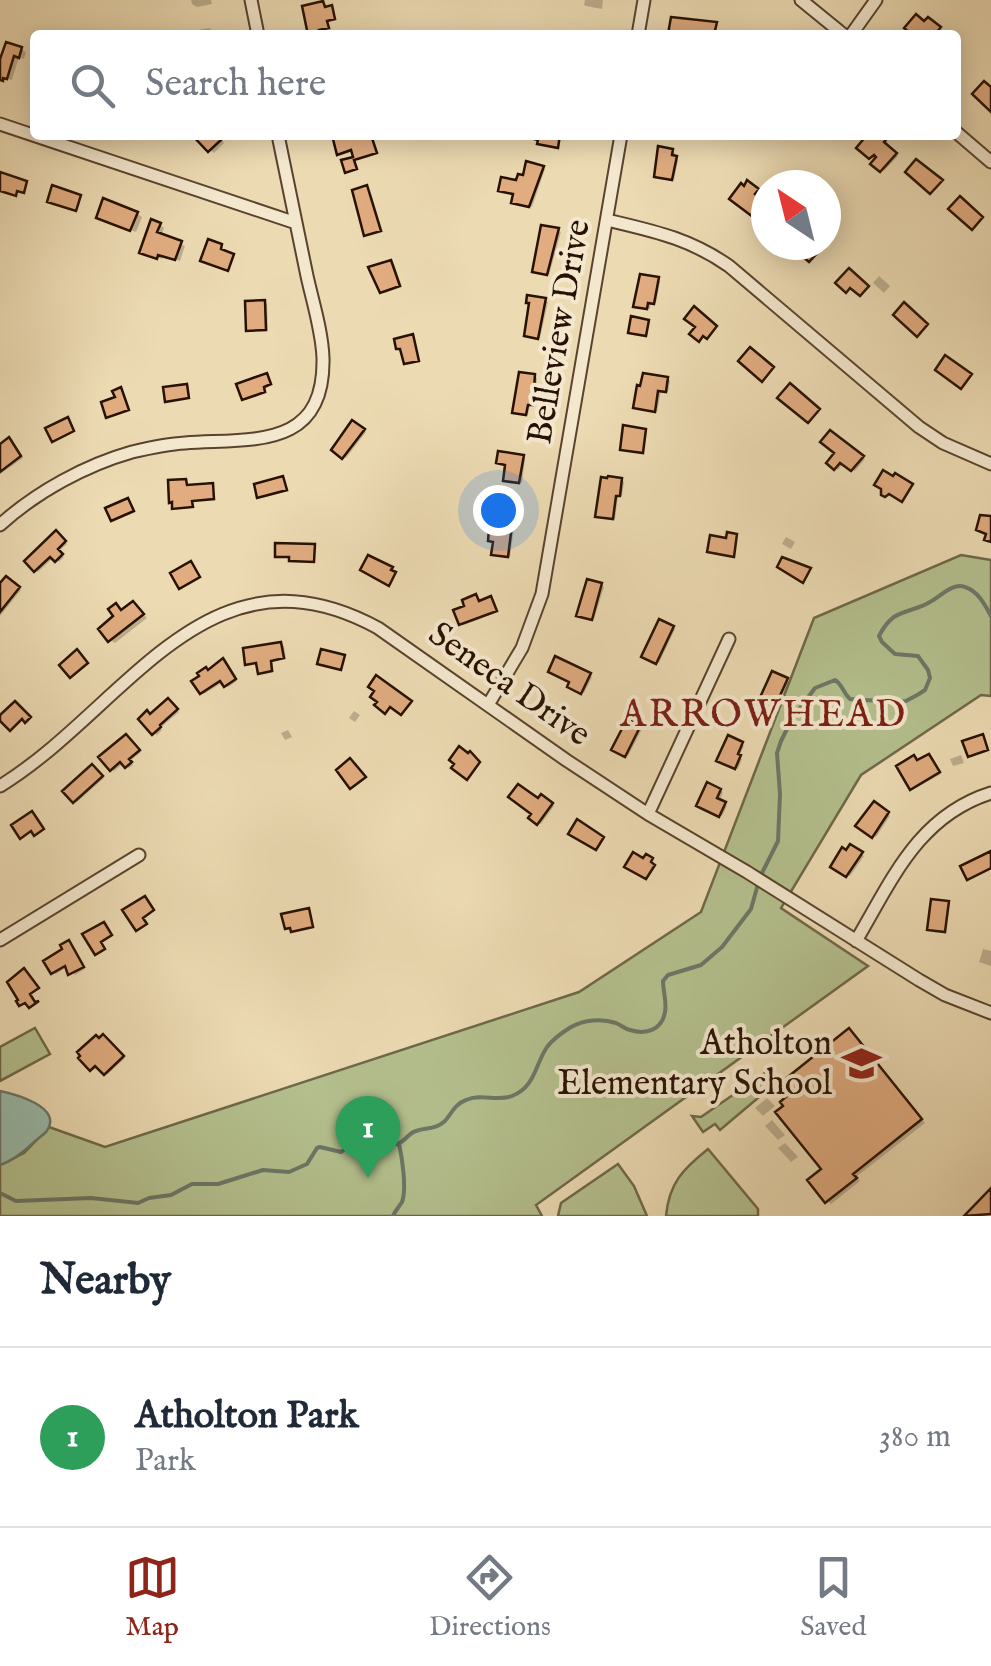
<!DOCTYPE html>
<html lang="en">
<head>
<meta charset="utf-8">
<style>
  body { margin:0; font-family:"IM FELL English",serif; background:#f2f2f3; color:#1f2937 }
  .compass { position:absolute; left:751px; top:170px; width:90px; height:90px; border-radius:50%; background:#fff; box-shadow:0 5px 25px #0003; rotate:325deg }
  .you { position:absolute; left:498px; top:510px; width:35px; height:35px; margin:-25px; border:8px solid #fff; border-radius:50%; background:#1a73e8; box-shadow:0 0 0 15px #1a73e833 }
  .badge { display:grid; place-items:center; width:65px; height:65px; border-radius:50%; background:#8f2418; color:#fff; font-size:32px; font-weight:700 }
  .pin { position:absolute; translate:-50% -82px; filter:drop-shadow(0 2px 5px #0008) }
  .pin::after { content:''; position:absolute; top:52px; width:35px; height:30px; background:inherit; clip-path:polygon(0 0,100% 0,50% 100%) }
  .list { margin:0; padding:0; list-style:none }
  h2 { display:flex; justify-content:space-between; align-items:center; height:130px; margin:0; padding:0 40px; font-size:42px }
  h2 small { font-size:32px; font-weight:400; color:#747a83 }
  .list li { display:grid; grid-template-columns:65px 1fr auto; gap:30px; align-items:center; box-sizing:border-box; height:180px; padding:0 40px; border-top:2px solid #e0e1e3 }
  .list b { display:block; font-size:38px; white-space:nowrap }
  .list p { margin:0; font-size:32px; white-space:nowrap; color:#747a83 }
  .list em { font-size:32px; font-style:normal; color:#747a83 }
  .icon { flex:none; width:55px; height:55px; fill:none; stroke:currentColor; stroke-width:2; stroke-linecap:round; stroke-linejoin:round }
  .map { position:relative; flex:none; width:991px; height:1216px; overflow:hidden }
  .search { position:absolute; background:#fff; box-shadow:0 5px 25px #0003; left:30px; right:30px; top:30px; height:110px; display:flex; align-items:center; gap:25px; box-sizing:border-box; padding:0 35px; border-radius:10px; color:#747a83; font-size:38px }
  .sheet { height:310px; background:#fff }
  nav { display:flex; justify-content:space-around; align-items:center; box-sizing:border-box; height:140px; border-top:2px solid #e0e1e3; background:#fff; font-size:28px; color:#747a83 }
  nav a { display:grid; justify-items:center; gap:5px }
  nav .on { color:#8f2418 }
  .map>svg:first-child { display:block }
  .green { fill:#b4c08e; stroke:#6e6848; stroke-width:2.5 }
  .water { fill:#9ba; stroke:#6c7767; stroke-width:2.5 }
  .shadow { fill:#0003 }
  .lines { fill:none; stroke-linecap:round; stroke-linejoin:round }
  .stream { stroke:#6c7767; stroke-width:4 }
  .building { fill:#e0ac80; stroke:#281102; stroke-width:2.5 }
  .minor-casing { stroke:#59432e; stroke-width:15 }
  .minor { stroke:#f3e7cd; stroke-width:11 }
  .labels { text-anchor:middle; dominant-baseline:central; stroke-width:8; stroke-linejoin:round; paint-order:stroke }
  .street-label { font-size:35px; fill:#281102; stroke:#f3e7cd }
  .poi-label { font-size:35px; fill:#281102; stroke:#f3e7cd; text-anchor:end }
  .neighbourhood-label { font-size:38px; letter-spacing:2.5px; fill:#7a1f14; stroke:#f3e7cd }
</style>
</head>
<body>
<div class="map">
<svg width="991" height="1216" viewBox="0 0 991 1216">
  <rect width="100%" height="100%" fill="#ecdab2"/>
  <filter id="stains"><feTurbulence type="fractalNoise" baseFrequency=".002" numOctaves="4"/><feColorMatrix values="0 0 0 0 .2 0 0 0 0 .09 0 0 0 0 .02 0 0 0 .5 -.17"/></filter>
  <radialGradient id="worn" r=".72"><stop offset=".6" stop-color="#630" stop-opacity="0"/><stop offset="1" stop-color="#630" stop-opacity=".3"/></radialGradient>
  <path class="green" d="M961 555 991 560V696L981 695 861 775 781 908 868 966 536 1205 542 1216H0V1165L24 1153 49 1127 105 1147 579 992 701 912 814 618Z
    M35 1028 50 1054 0 1081V1047Z
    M769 1070 778 1081 720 1130 715 1124 703 1132 692 1116 701 1117Z
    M708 1149 758 1209V1216H666C669 1183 683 1169 708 1149Z
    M618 1164 634 1186 647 1216H558L561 1203Z"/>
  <path class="water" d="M0 1091C14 1094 65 1107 46 1132 42 1136 37 1139 33 1143 23 1153 14 1160 0 1165Z"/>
  <path class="shadow" d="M191 0H211L212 4 197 7 192 4Z
    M585 0H603L602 9 586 6 584 5Z
    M209 28 214 31 215 35H193L192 31Z
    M21 49 26 52 24 59 19 57 12 80 8 79V81L0 79V62Z
    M195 135H225L221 139 224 143 214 153Z
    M349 135H372L378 154 359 160 354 151 342 155 339 153Z
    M871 135H881L888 141 885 145 898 156 884 171 874 164 876 161 871 157Z
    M672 151 675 153 674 158 678 160 674 180 660 177Z
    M543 168 545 169 532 207 516 203 518 183Z
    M367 188 370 190 383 232 368 236 366 235Z
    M137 214 142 217 136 232 103 220Z
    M160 225 164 228 161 236 185 246 180 261 163 255 162 259 147 254Z
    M543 228 561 232 549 275 537 273Z
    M391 263 394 264 402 287 385 293 382 292Z
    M879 276 890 286 884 293 873 283Z
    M658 280 660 281 656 303 651 302 650 309 639 307Z
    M545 301 548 302 540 338 529 337 532 303Z
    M264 303 267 304 268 330 252 331 249 330Z
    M267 376 273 385 265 388 267 393 246 400 244 398Z
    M534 377 537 378 535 405 530 404 528 415 517 413Z
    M668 379 670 381 668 392 661 391 657 412 639 408Z
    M353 423 366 432 346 458 334 450Z
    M831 433 865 459 855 471 844 462 838 470 829 463 838 453Z
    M10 440 23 458 0 474V452Z
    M523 457 525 459 522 483 508 481Z
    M283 479 285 480 288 491 262 498 260 497Z
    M622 480 624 482 622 496H618L615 519 601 517Z
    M513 519 515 521 510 557 496 555Z
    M59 535 67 544 59 551 64 557 59 562 54 557 38 572 36 570Z
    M786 537 795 542 791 549 782 544Z
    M6 579 21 590 0 616V587Z
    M601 585 604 587 594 619 582 616Z
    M476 597 480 603 491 599 494 600 498 612 464 625 461 624Z
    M133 604 147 618 115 643 110 640 117 617 116 606 123 612Z
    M661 622 675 629 659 663 644 656Z
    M281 644 284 646 286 659 272 661 274 672 262 674 260 672 258 664H248Z
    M557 659 592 677 584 693 570 686 572 681Z
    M226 663 237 681 228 687 223 682 204 694 202 692 209 672Z
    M773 674 789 682 776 710 760 703Z
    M170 703 179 712 160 728 162 730 157 735 154 733 151 716Z
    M354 711 360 715 355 722 349 718Z
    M628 722 642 729 628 756 614 749Z
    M288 730 292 737 285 740 281 733Z
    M129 738 141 752 130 761 133 765 129 768 124 763 114 771 111 769Z
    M729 739 744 746 739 757 742 759 738 769 719 760Z
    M961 755 964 763 953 766 950 759Z
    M929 757 941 774 914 789 912 788 914 758 919 762Z
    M95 768 104 778 77 802 74 801Z
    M708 785 723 792 719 802 727 806 722 816 699 805Z
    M542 797 554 806 541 824 531 818Z
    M874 804 890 816 876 837 859 825Z
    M851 848 864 856 850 876 833 866Z
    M71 945 85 969 75 975 68 966 56 974 53 973 65 950Z
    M983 949 991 951V966L979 962Z
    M849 1031 854 1034 925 1123 856 1177 860 1181 831 1204 827 1201Z
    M106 1039 125 1058 108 1074 99 1066 94 1070 92 1069Z
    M767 1098 775 1106 763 1116 755 1108Z
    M772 1120 785 1135 778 1140 765 1126Z
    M785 1143 798 1157 791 1162 778 1148Z"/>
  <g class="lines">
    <path class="stream" d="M761 875 778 841 780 794 777 753 781 741 792 719 815 688 835 680C843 685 843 693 850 699L896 702 906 701 919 694 925 690 930 678 928 670 918 656 895 654 882 642 879 636C883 628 887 622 894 617 905 610 919 609 930 602 940 597 953 582 965 587 978 591 985 605 991 616
      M0 1193 16 1201 91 1198 138 1203 149 1198 171 1195 192 1184H218L263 1170 289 1172 307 1164 317 1148 320 1147 341 1152C348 1148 353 1142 360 1139 371 1133 384 1147 397 1144 405 1142 408 1133 416 1131 427 1127 435 1130 445 1121 452 1113 455 1104 466 1100 481 1093 498 1102 512 1096 535 1087 535 1065 547 1047 553 1039 563 1032 571 1027 584 1020 601 1018 616 1023 621 1025 625 1029 630 1030 646 1035 662 1030 665 1012 667 1002 663 991 663 981L668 975 701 965 722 947 751 909 758 884
      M393 1216C395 1211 399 1207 402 1202 407 1189 402 1157 399 1144"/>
  </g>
  <path class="building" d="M323 1 325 7 332 5 335 19 327 21 329 28 319 30 320 33 308 35 302 6Z
    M916 14 924 21 928 17 941 27 937 32 941 35H912L904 28Z
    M671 17 717 22 714 35 668 34Z
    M6 42 22 47 19 58 14 56 7 79 3 78V81L0 80V59Z
    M984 81 991 87V112L972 94Z
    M192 135H218L221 140 208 152Z
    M347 135H371L377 153 354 160 357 169 345 173 341 160 353 157 351 150 337 155 333 139Z
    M526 135H560L558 148 537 144 538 140 526 137Z
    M867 135H884L887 138 884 142 897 153 880 172 870 164 876 157 874 155 869 159 856 148Z
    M658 146 673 149 672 155 677 156 672 180 654 177Z
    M916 159 943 180 930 194 905 172Z
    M526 161 544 166 529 207 511 203 513 194 498 191 501 177 516 180 518 174 523 175Z
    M0 172 27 181 24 193 17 191 16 196 0 191Z
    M747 180 759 189 755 194 766 202V208L757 220 729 199 741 183 744 186Z
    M52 185 81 195 76 211 47 202Z
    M367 185 381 231 364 236 352 190Z
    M960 196 983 217 972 230 948 209Z
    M103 198 138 212 130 231 96 218Z
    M151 219 161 223 157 232 182 241 175 260 158 255 157 259 139 253Z
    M541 225 559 228 547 275 532 272Z
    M208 239 222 244 221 249 234 254 228 271 200 261Z
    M789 245H816L821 249 809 262Z
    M391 260 400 286 380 293 368 267Z
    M849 268 869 286 860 296 850 288 846 293 835 283Z
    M640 274 659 277 654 304 648 303 647 309 633 307Z
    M527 295 546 298 538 339 524 336 529 303H526Z
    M265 300 266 330 246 331 245 301Z
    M904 302 928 324 917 337 893 315Z
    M694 306 717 326 707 339 703 336 699 342 689 334 695 327 684 319Z
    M631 316 649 320 646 336 628 333Z
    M413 334 419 361 404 364 400 349H396L394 339Z
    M750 347 774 367 762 382 738 361Z
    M945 355 972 374 961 389 935 370Z
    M519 372 535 374 533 405H528L526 415 512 413Z
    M267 373 271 384 264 387 265 392 242 400 236 384Z
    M643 373 668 377 666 392 658 391 655 412 633 408 637 385 640 386Z
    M790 383 820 409 808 423 777 398Z
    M187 384 189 398 165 402 163 387Z
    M121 387 129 410 106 418 101 402 115 397 112 391Z
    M68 417 74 431 52 442 45 428Z
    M352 420 365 429 342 459 331 450Z
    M623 425 646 429 643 453 620 450Z
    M830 430 864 456 851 471 840 463 834 470 826 463 834 453 820 442Z
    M9 437 21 456 0 472V444Z
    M498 451 524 455 519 483 503 481 505 465 496 463Z
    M883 470 893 476 895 473 913 484 902 502 889 494 885 497 881 495V489L874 485Z
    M283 476 287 490 257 498 254 484Z
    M608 476 622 478 620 496H616L613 519 595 517 601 477 607 478Z
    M186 479 187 485 213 483 214 499 192 501 193 507 172 509V502L169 503 168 480Z
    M128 498 134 511 111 521 105 508Z
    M486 513 513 517 508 557 491 555 493 542 488 541 489 528 484 527Z
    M980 515 991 516V542L984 540 986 534 976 530Z
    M56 530 66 541 58 549 63 554 55 562 50 557 34 572 24 561Z
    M727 532 737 534 734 557 707 552 710 535 726 538Z
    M275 543 315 544 314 562 289 561V557H275Z
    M368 555 393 567 391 570 396 572 389 586 360 570Z
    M782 557 811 568 803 583 777 567Z
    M191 561 200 577 179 589 170 573Z
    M6 576 20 587 0 612V583Z
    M587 579 602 583 592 620 576 616Z
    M476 594 479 601 491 596 497 611 459 625 453 610 464 606 462 600Z
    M133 601 144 614 108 642 98 629 113 616 108 609 116 603 121 610Z
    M659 619 674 626 656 664 641 657Z
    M281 642 284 658 271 661 272 671 258 674 256 663 245 665 243 648Z
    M77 649 88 663 70 678 59 665Z
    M321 649 345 655 341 670 317 664Z
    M555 656 591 673 581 694 567 687 569 682 548 672Z
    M223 658 236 679 224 687 220 681 200 694 191 681 199 676 197 673 206 667 208 670Z
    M772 671 788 678 773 711 757 704Z
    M376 675 412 701 401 715 390 707 385 714 374 705 377 702 370 697 374 691 368 687Z
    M168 698 178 709 160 725 161 727 152 735 138 719 147 710 150 714Z
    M15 701 31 717 25 723 22 719 10 731 0 721V715Z
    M627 719 641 725 625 757 611 750Z
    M126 734 140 750 129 759 132 762 125 768 120 762 110 771 98 757Z
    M983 734 988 750 968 757 962 741Z
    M728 735 743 742 738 754 741 755 735 769 716 761Z
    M459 746 468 753 470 751 480 762 467 780 451 768 454 764 449 760Z
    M929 754 940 772 910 790 896 766 914 755 917 760Z
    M350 758 366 777 350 789 336 770Z
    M92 764 103 776 73 803 62 791Z
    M707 782 721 789 717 798 726 802 719 817 696 806Z
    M518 784 538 798 541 794 553 803 537 825 528 818 531 814 508 797Z
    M874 801 889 812 872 838 855 826Z
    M32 811 44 829 34 836 31 831 20 839 11 825Z
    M577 819 604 837 596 850 568 834Z
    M850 844 863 852 846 877 830 867 842 847 846 850Z
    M991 851V868L967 880 960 866Z
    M633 852 643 858 646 854 653 858 651 862 655 865 646 879 624 867Z
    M145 896 154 910 143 918 147 924 136 931 122 910Z
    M931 899 949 901 945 932 927 930Z
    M309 908 313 927 291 932 290 928 285 929 281 914Z
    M104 922 112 935 101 942 105 949 95 955 82 934Z
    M69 940 84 967 68 975 65 966 51 974 43 961 62 949 60 945Z
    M24 968 39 988 30 994 35 1002 39 1001 29 1008 25 1003 19 1006 16 1001 18 1000 7 982Z
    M849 1028 922 1119 853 1174 857 1178 825 1203 807 1180 821 1169 775 1112 783 1106 780 1102 788 1095 779 1084Z
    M103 1034 124 1056 104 1075 95 1066 90 1071 78 1058 80 1056 77 1052 96 1035 99 1038Z
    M991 1188V1214L964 1216Z"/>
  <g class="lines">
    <defs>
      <path id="minor" d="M251 0 258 35
        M801 0 844 35
        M638 35 644 0
        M851 35 876 0
        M0 124 296 223
        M956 132 991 162
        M607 220C653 231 689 238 729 266L919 427 943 443 991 464
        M0 525C36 492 86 465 132 452 149 448 167 444 185 443 250 438 325 451 323 358 322 331 313 303 307 276 297 229 288 182 278 135
        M488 705 522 648 542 594 621 135
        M0 786C126 709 207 535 378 628L566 760 648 814 747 872 919 980 945 995 991 1013
        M648 814 729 639
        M0 940 139 855
        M856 941C892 880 918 816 991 793"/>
    </defs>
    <use href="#minor" class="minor-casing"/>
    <use href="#minor" class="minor"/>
  </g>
  <defs>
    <symbol id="school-bare" viewBox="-9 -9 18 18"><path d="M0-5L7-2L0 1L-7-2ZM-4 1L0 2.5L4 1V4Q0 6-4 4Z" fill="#8f2418" stroke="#f3e7cd" stroke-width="2.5" paint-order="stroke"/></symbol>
  </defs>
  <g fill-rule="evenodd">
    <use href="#school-bare" x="834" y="1036" width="55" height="55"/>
  </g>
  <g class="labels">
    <g class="street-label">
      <text transform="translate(560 332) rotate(-80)">Belleview Drive</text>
      <text transform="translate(509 685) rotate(35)">Seneca Drive</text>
    </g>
    <g class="poi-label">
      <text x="832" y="1044">Atholton<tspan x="832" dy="40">Elementary School</tspan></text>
    </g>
    <g class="neighbourhood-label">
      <text x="764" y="716">ARROWHEAD</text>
    </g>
  </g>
  <rect width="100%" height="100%" filter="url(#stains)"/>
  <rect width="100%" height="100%" fill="url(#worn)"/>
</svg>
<svg class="compass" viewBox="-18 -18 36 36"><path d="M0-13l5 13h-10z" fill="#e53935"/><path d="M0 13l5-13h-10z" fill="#747a83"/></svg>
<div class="you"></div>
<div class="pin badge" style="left:368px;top:1178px;background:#2e9e5b">1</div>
<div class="search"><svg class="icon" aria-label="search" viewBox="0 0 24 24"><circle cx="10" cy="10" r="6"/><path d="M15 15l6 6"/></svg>Search here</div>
</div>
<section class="sheet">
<h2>Nearby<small></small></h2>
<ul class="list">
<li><span class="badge" style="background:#2e9e5b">1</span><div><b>Atholton Park</b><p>Park</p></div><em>380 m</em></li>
</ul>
</section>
<nav>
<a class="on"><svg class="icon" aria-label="map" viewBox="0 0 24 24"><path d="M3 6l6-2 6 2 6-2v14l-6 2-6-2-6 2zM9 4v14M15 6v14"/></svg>Map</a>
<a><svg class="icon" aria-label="directions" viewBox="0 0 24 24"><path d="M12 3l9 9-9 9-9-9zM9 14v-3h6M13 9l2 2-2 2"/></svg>Directions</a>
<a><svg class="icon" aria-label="saved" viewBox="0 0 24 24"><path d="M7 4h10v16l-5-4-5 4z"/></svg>Saved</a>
</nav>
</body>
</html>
